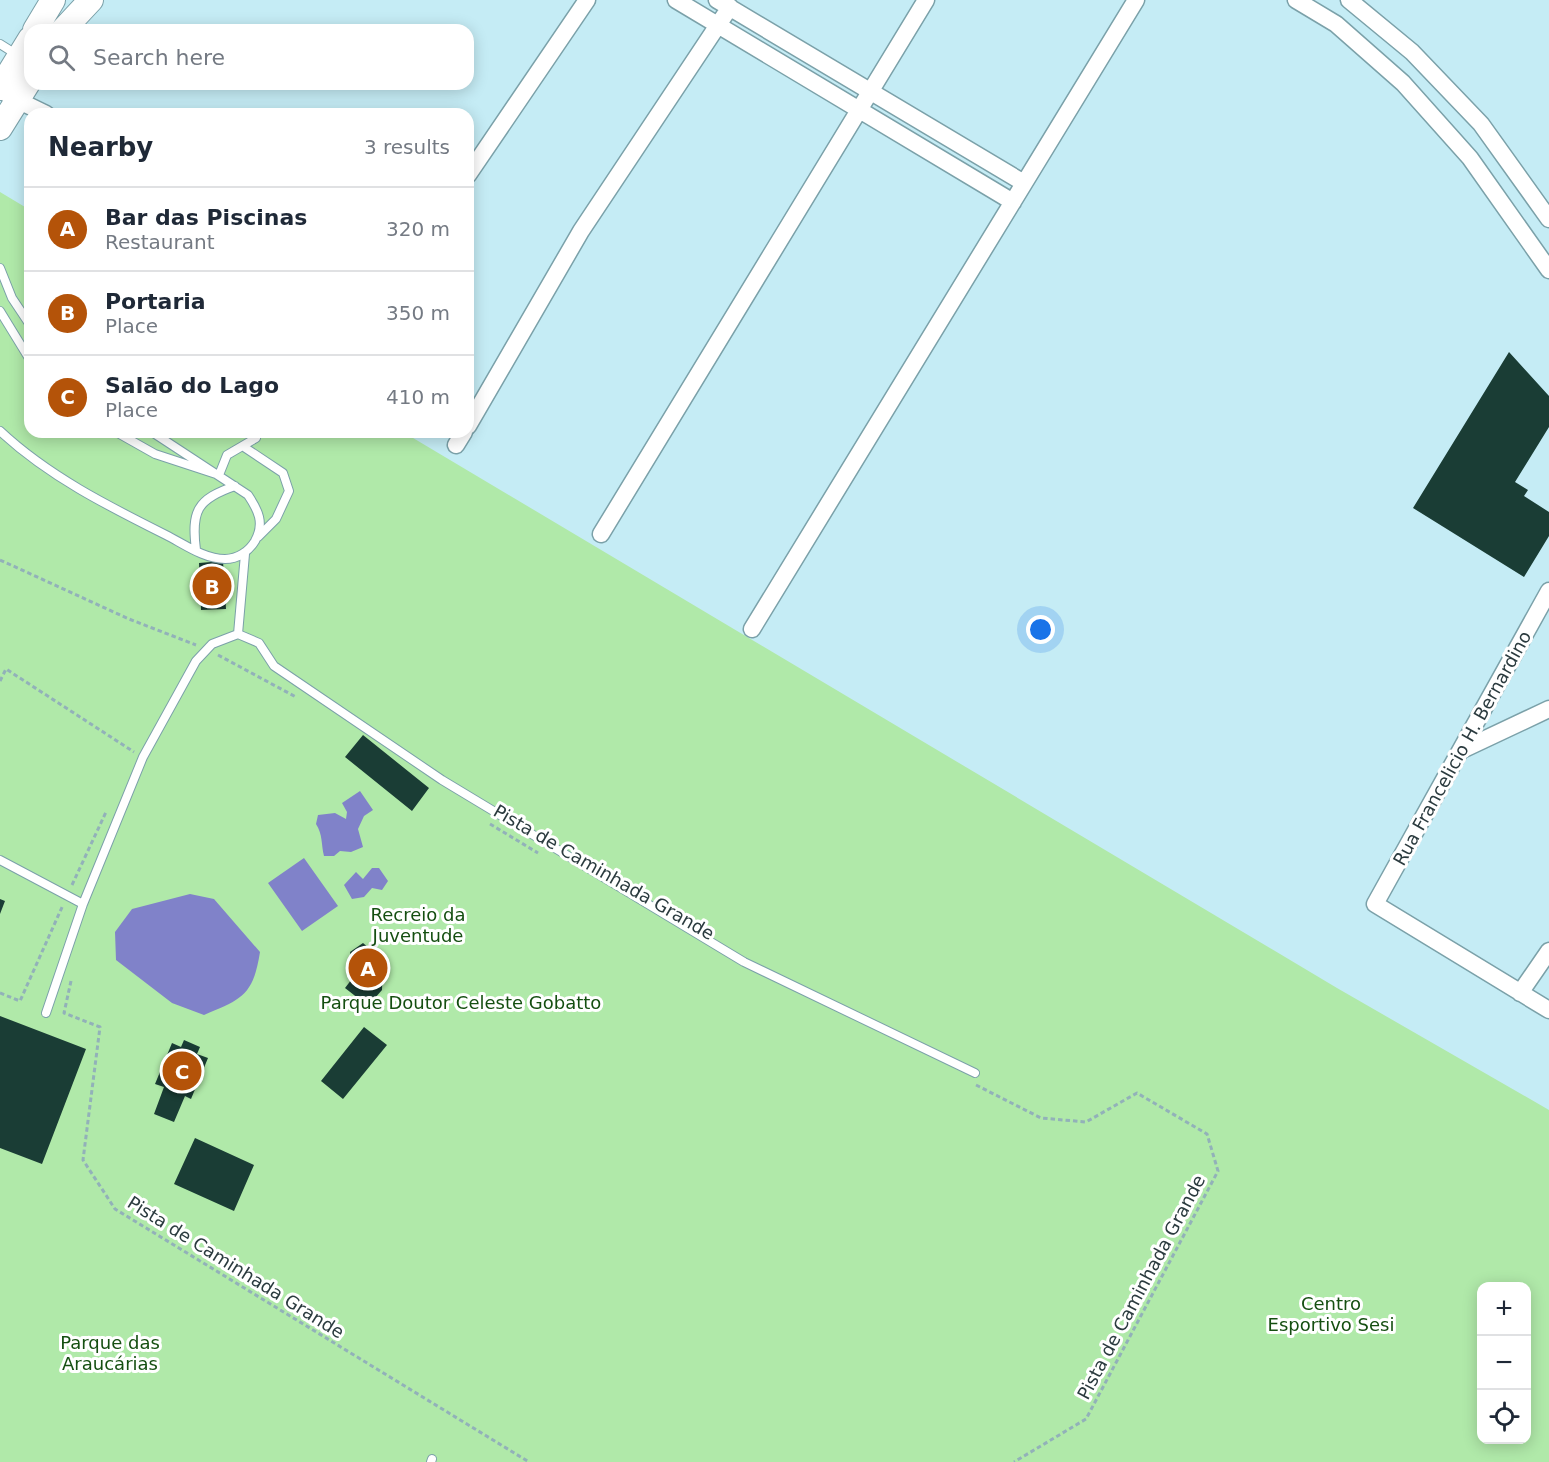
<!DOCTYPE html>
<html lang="en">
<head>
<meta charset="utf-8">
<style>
  body { margin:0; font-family:"DejaVu Sans",sans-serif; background:#f2f2f3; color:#1f2937 }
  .controls { position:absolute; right:18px; bottom:18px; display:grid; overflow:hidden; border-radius:12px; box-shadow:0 3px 15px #0003 }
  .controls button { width:54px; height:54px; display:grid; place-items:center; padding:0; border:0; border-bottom:2px solid #e0e1e3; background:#fff; color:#1f2937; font:30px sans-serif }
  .you { position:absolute; left:1041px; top:630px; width:21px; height:21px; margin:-15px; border:4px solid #fff; border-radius:50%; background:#1a73e8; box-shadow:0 0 0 9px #1a73e833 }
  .badge { display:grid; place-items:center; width:39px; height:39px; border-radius:50%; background:#b45309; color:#fff; font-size:20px; font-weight:700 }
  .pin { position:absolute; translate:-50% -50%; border:3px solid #fff; box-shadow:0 2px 6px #0006 }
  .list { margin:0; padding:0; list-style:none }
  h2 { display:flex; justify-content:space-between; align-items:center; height:78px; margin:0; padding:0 24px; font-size:26px }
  h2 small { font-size:20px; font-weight:400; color:#747a83 }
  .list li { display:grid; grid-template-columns:39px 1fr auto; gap:18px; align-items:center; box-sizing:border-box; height:84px; padding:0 24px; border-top:2px solid #e0e1e3 }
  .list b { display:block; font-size:22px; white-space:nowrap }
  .list p { margin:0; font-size:20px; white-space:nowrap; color:#747a83 }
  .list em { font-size:20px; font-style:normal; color:#747a83 }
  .icon { flex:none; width:33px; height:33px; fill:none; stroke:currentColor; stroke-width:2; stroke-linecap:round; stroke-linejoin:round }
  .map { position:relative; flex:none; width:1549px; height:1462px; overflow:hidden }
  .search { position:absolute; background:#fff; box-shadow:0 3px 15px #0003; left:24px; top:24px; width:450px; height:66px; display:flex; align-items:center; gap:15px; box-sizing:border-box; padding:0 21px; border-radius:18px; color:#747a83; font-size:22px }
  .panel { position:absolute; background:#fff; box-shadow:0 3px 15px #0003; left:24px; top:108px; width:450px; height:330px; border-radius:18px }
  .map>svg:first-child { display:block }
  .green { fill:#b0e9a9; fill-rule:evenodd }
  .water { fill:#8082c9 }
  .building { fill:#1a3d35 }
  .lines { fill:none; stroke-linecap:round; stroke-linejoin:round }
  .lane-casing { stroke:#7ba1a9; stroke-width:10 }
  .street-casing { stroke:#7ba1a9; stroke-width:19 }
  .secondary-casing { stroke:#7ba1a9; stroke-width:26 }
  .path { stroke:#92b1b9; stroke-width:3; stroke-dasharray:4.5 3; stroke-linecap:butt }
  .lane { stroke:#fff; stroke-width:8 }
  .street { stroke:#fff; stroke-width:16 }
  .secondary { stroke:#fff; stroke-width:24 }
  .labels { text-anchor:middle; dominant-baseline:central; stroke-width:6; stroke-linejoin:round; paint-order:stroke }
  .street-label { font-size:18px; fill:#2b3b3f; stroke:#fff }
  .park-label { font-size:18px; fill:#154f11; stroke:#fff }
</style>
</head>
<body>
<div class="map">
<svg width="1549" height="1462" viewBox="0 0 1549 1462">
  <rect width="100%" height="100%" fill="#c5ecf5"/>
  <path class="green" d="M0 192 30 210V432H403L1337 988 1549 1110V1462H0ZM1482 1286H1526V1440H1482Z"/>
  <path class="water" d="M360 791 373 810 364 816 358 829 363 847 351 852 340 851 334 856H324C321 844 323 835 316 824L318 815 335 813 346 819 347 812 342 803Z
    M304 858 338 906 302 931 268 883Z
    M372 868H379L388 881 382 890 372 888 364 897 352 899 344 885 356 872 363 879Z
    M190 894 214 899 260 952C253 996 242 999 204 1015L172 1003 116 960 115 932 132 909Z"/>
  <path class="building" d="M1509 352 1549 396V427L1515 482 1528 490 1524 496 1549 512V536L1524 577 1413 508Z
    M223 561 226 609 201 610 199 563Z
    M363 735 429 788 412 811 345 757Z
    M0 899 5 901 0 914Z
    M363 943 383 960 382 990 368 1006 345 988 355 975 350 952Z
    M0 1016 86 1049 42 1164 0 1148Z
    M364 1027 387 1045 343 1099 321 1081Z
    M184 1040 200 1047 197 1054 208 1058 191 1099 185 1096 174 1122 154 1114 164 1087 155 1084 172 1043 181 1047Z
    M195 1138 254 1165 234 1211 174 1184Z"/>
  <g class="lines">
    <defs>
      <path id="lane" d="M0 44 19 56
        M0 268 12 298 30 325
        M0 311 30 360
        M0 431C48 476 108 506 166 535 184 544 204 559 225 559 238 559 249 551 255 541 265 523 258 510 248 495L152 432
        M116 432 155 454 219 475 227 455 256 438 257 432
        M244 447 283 473 289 491 276 519 258 537
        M196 550C191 511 197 499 235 486
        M238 634 245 554
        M0 860 83 904
        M46 1013 83 904 143 757 196 661 212 644 238 634 259 643 274 666 442 780 744 962 975 1073
        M431 1462 432 1459"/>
      <path id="street" d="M676 0 1013 202
        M717 0 1024 183
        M1296 0 1336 24 1403 83 1470 158 1549 270
        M1349 0 1412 52 1481 124 1549 219
        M9 96 46 114
        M468 175 587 0
        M468 426 581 231 730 7
        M456 445 464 432
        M601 534 926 0
        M1549 591 1375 904 1549 1010
        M752 629 1136 0
        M1462 750 1549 709
        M1520 993 1549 951"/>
      <path id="secondary" d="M35 30 53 0
        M63 30 91 0
        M0 88 30 39
        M0 128 30 80"/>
    </defs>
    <use href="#lane" class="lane-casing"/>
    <use href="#street" class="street-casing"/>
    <use href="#secondary" class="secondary-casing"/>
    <path class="path" d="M0 560 129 619 196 645
      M218 655 296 697
      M0 681 6 669 134 752
      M490 824 538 853
      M72 885 106 812
      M71 981 64 1013 100 1027 83 1160 115 1209 529 1462
      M0 993 20 1001 63 905
      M976 1085 1041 1118 1086 1122 1137 1093 1207 1134 1218 1171 1086 1419 1014 1462"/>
    <use href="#lane" class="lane"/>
    <use href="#street" class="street"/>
    <use href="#secondary" class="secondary"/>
  </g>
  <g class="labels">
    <g class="street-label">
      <text transform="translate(1462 748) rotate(-61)">Rua Francelicio H. Bernardino</text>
      <text transform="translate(604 872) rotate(30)">Pista de Caminhada Grande</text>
      <text transform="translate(236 1267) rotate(32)">Pista de Caminhada Grande</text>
      <text transform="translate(1141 1287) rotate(-62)">Pista de Caminhada Grande</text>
    </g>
    <g class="park-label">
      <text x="418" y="914">Recreio da<tspan x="418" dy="21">Juventude</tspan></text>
      <text x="461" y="1002">Parque Doutor Celeste Gobatto</text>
      <text x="1331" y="1303">Centro<tspan x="1331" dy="21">Esportivo Sesi</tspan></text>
      <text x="110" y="1342">Parque das<tspan x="110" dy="21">Araucárias</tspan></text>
    </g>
  </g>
</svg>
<div class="controls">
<button>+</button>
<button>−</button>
<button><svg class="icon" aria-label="locate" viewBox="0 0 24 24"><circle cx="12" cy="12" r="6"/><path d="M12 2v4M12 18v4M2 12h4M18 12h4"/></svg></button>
</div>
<div class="you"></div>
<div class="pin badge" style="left:368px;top:968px">A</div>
<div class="pin badge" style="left:212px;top:586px">B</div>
<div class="pin badge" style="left:182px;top:1071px">C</div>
<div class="search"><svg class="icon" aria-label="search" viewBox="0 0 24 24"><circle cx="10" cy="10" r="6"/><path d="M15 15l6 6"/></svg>Search here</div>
<section class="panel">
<h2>Nearby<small>3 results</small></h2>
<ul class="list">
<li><span class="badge">A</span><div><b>Bar das Piscinas</b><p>Restaurant</p></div><em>320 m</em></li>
<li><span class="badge">B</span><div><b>Portaria</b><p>Place</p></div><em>350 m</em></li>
<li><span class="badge">C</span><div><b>Salão do Lago</b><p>Place</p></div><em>410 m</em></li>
</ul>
</section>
</div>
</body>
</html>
